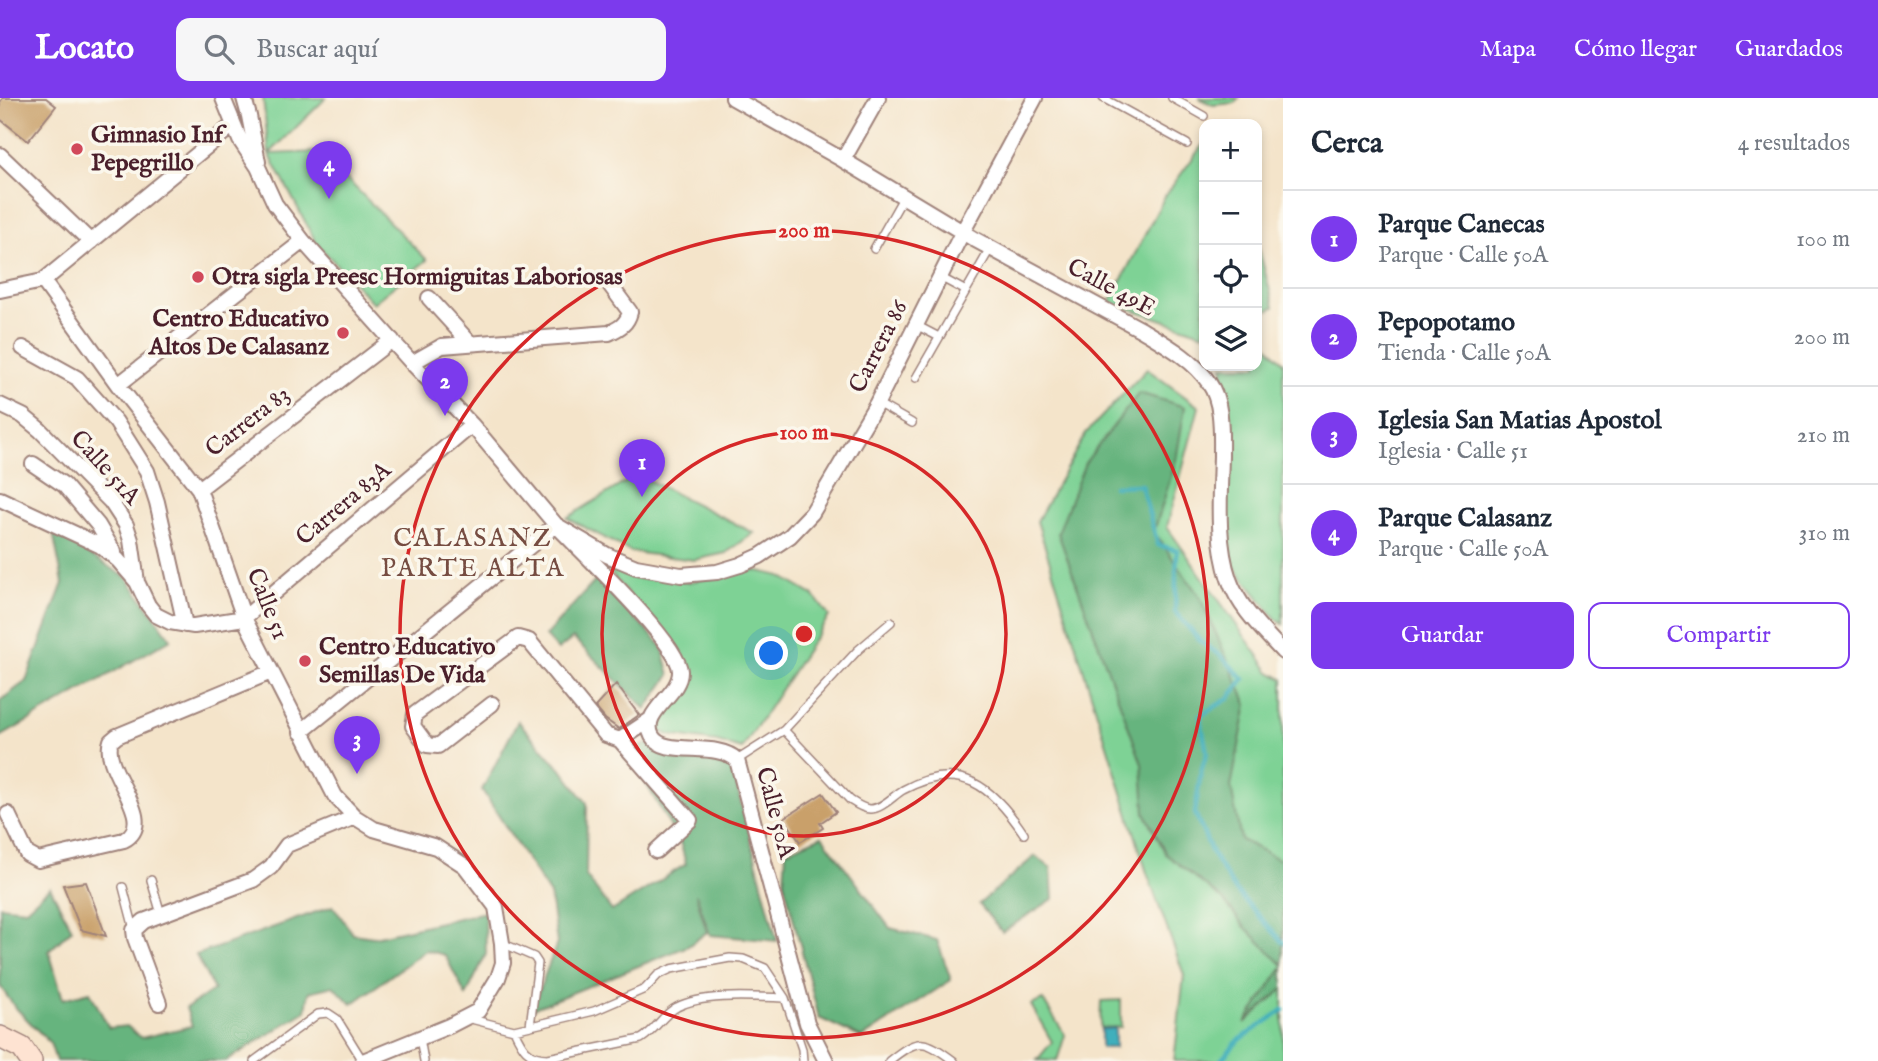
<!DOCTYPE html>
<html lang="es">
<head>
<meta charset="utf-8">
<style>
  body { margin:0; font-family:"IM FELL English",serif; background:#f6f6f7; color:#1f2937 }
  .controls { position:absolute; right:21px; top:21px; display:grid; overflow:hidden; border-radius:14px; box-shadow:0 4px 10px #0003 }
  .controls button { width:63px; height:63px; display:grid; place-items:center; padding:0; border:0; border-bottom:2px solid #e0e1e3; background:#fff; color:#1f2937; font:35px sans-serif }
  .you { position:absolute; left:772px; top:556px; width:24px; height:24px; margin:-18px; border:5px solid #fff; border-radius:50%; background:#1a73e8; box-shadow:0 0 0 10px #1a73e833 }
  .badge { display:grid; place-items:center; width:46px; height:46px; border-radius:50%; background:#7c3aed; color:#fff; font-size:23px; font-weight:700 }
  .pin { position:absolute; translate:-50% -58px; filter:drop-shadow(0 2px 4px #0008) }
  .pin::after { content:''; position:absolute; top:37px; width:24px; height:21px; background:inherit; clip-path:polygon(0 0,100% 0,50% 100%) }
  .list { margin:0; padding:0; list-style:none }
  h2 { display:flex; justify-content:space-between; align-items:center; height:91px; margin:0; padding:0 28px; font-size:30px }
  h2 small { font-size:23px; font-weight:400; color:#747a83 }
  .list li { display:grid; grid-template-columns:46px 1fr auto; gap:21px; align-items:center; box-sizing:border-box; height:98px; padding:0 28px; border-top:2px solid #e0e1e3 }
  .list b { display:block; font-size:26px; white-space:nowrap }
  .list p { margin:0; font-size:23px; white-space:nowrap; color:#747a83 }
  .list em { font-size:23px; font-style:normal; color:#747a83 }
  .actions { display:flex; gap:14px; padding:21px 28px }
  .actions a { flex:1; padding:16px 0; border:2px solid #7c3aed; border-radius:14px; text-align:center; font-size:24px; color:#7c3aed }
  .actions .main { background:#7c3aed; color:#fff }
  .icon { flex:none; width:38px; height:38px; fill:none; stroke:currentColor; stroke-width:2; stroke-linecap:round; stroke-linejoin:round }
  .map { position:relative; flex:none; width:1283px; height:963px; overflow:hidden }
  header { display:flex; align-items:center; gap:42px; box-sizing:border-box; height:98px; padding:0 35px; background:#7c3aed; color:#fff }
  header strong { font-size:33px }
  nav { display:flex; gap:38px; margin-inline-start:auto; font-size:24px }
  .search { width:490px; height:63px; background:#f6f6f7; display:flex; align-items:center; gap:18px; box-sizing:border-box; padding:0 24px; border-radius:14px; color:#747a83; font-size:26px }
  main { display:flex }
  aside { flex:1; background:#fff }
  .map>svg:first-child { display:block }
  .green { fill:#7ed295; stroke:#647860; stroke-width:2 }
  .forest { fill:#66b47e; stroke:#586a54; stroke-width:2 }
  .water { fill:#40afbc; stroke:#456774; stroke-width:2 }
  .lines { fill:none; stroke-linecap:round; stroke-linejoin:round }
  .stream { stroke:#40afbc; stroke-width:4.5 }
  .building { fill:#c9a06a }
  .lane-casing { stroke:#9f827a; stroke-width:10 }
  .street-casing { stroke:#9f827a; stroke-width:18 }
  .secondary-casing { stroke:#9f827a; stroke-width:24 }
  .lane { stroke:#fff; stroke-width:7 }
  .street { stroke:#fff; stroke-width:14 }
  .secondary { stroke:#fee3d2; stroke-width:21 }
  .ring { fill:none; stroke:#d62828; stroke-width:3.5 }
  .poi-dot { fill:#d1495b; stroke:#fbf7ec; stroke-width:2.5 }
  .labels { text-anchor:middle; dominant-baseline:central; stroke-width:7; stroke-linejoin:round; paint-order:stroke }
  .poi-label { font-size:24px; font-weight:bold; fill:#4a1f2b; stroke:#fbf7ec; text-anchor:start }
  .street-label { font-size:24px; fill:#4a1f2b; stroke:#fbf7ec }
  .neighbourhood-label { font-size:26px; letter-spacing:2px; fill:#764c41; stroke:#fbf7ec }
  .centre { fill:#d62828; stroke:#fbf7ec; stroke-width:3.5 }
  .ring-label { font-size:21px; text-anchor:middle; font-weight:bold; fill:#d62828; stroke:#fbf7ec; stroke-width:7; stroke-linejoin:round; paint-order:stroke }
</style>
</head>
<body>
<header>
<strong>Locato</strong>
<div class="search"><svg class="icon" aria-label="search" viewBox="0 0 24 24"><circle cx="10" cy="10" r="6"/><path d="M15 15l6 6"/></svg>Buscar aquí</div>
<nav><a>Mapa</a><a>Cómo llegar</a><a>Guardados</a></nav>
</header>
<main>
<div class="map">
<svg width="1283" height="963" viewBox="0 0 1283 963">
  <rect width="100%" height="100%" fill="#fbf7ec"/>
  <filter id="ink" filterUnits="userSpaceOnUse"><feTurbulence type="fractalNoise" baseFrequency=".0143" numOctaves="2"/><feDisplacementMap in="SourceGraphic" scale="14" xChannelSelector="R" yChannelSelector="G"/><feConvolveMatrix kernelMatrix="1 2 1 2 8 2 1 2 1" color-interpolation-filters="sRGB"/></filter>
  <filter id="wash" filterUnits="userSpaceOnUse"><feTurbulence type="fractalNoise" baseFrequency=".00686" numOctaves="4" result="noise"/><feDisplacementMap in="SourceGraphic" scale="28" xChannelSelector="R" yChannelSelector="G"/><feGaussianBlur stdDeviation="1.57" result="paint"/><feColorMatrix in="noise" values="0 0 0 0 0 0 0 0 0 0 0 0 0 0 0 0 0 1.4 0 .05"/><feComposite in="paint" operator="in"/></filter>
  <g filter="url(#wash)">
    <rect width="100%" height="100%" fill="#f4e4ca"/>
    <path class="green" d="M263 0H326L269 56 320 54 427 162 373 205 317 146 269 56Z
      M1199 0H1239L1235 5 1213 7Z
      M1204 45V236L1110 204 1165 98Z
      M1257 143 1274 209 1257 217Z
      M1267 247 1283 264V526L1276 521 1223 455V268H1257V252Z
      M1147 271 1199 309 1167 429 1270 574 1283 581V963H1174L1184 877 1147 775 1037 423 1086 335Z
      M637 377H638L754 435 726 455 694 462 631 454 567 420Z
      M603 465 688 484 755 472 780 478 814 498 829 518 742 651 717 644 669 637 658 632 662 616 683 590 686 570Z
      M1043 902 1065 937 1057 963 1037 962 1052 944 1031 907Z
      M1121 902V929L1100 930 1101 903Z"/>
    <path class="forest" d="M1139 295 1185 309 1176 362 1154 434 1200 499 1247 606 1231 689 1241 742 1283 763V867L1244 828 1223 802 1166 756 1145 715 1142 666 1058 435 1085 365Z
      M53 434 127 480 171 541 0 639V603L26 583 63 485Z
      M597 481 662 548 670 577 646 611 573 540 558 552 545 538Z
      M518 623 565 676 587 705 586 778 612 813 686 766 681 747 628 654 646 646 732 670 777 843 710 837 696 796 707 834 688 848 532 911 557 845 550 797 482 692Z
      M822 738 890 830 937 842 951 882 862 940 819 920 784 784 786 753Z
      M1035 758 1051 770 1053 801 1002 834 979 806Z
      M50 789 72 831 49 853 63 901 90 894 109 930 127 928 141 940 192 928 186 910 214 892 196 857 333 808 353 836 374 839 485 814 486 856 466 898 445 857 426 852 352 906 333 888 309 894 306 913 226 963H56L50 945 14 908 0 888V808L26 811Z
      M1283 869V891L1245 925Z"/>
    <path class="water" d="M1115 930V950H1101V931Z"/>
    <g class="lines">
      <path class="stream" d="M1114 388 1141 387 1158 447 1177 452 1175 514 1200 543 1220 557 1244 581 1229 600 1200 618 1207 655 1201 673 1195 715 1212 755 1235 792 1283 844
        M1220 963 1238 943 1283 912"/>
    </g>
    <g id="blocks">
      <path class="building" d="M3 0H46L56 8 28 43 0 21V4Z
        M616 586 639 617 619 631 605 621 595 609Z
        M823 695 836 714 820 725 823 730 800 744 784 720Z
        M86 784 106 838 81 832 63 787Z"/>
    </g>
  </g>
  <g filter="url(#ink)">
    <use href="#blocks" fill-opacity="0" stroke="#9f827a" stroke-width="2"/>
    <g class="lines">
      <defs>
        <path id="lane" d="M1103 0 1187 46
          M1172 0 1204 18
          M874 151 904 98
          M940 179 966 193
          M916 227 939 239
          M916 280 990 151
          M877 305 912 325
          M784 632 850 702C856 706 863 711 870 711 882 711 893 698 903 692 960 661 992 688 1024 736
          M737 662 784 632 858 552 891 524
          M151 782 161 816
          M123 789 134 831
          M502 845 534 859 538 865 530 928
          M785 900 802 951 803 963
          M467 920 514 932 594 913 645 891 658 877 671 871 730 860 743 861 765 870 785 900C755 899 703 895 677 909 663 916 656 932 641 941L548 960C527 960 522 949 514 932
          M420 940 424 963
          M254 963 318 916 328 915 337 921 363 963
          M889 963C919 939 924 941 954 963"/>
        <path id="street" d="M223 0 240 42 258 69 275 106 303 143 412 265 472 327 556 427 607 457 636 469 681 477 717 474 740 467 760 458 790 438 812 415 877 305 961 137 1035 0
          M244 0 249 18 258 64
          M733 0 843 62 974 141 1142 232C1165 246 1194 262 1209 285 1223 305 1221 335 1221 358 1220 398 1216 443 1229 481 1239 510 1263 532 1283 554
          M0 57 91 144
          M843 62 878 0
          M43 183 118 287 199 391 244 520 335 698 355 719 374 731 436 749 465 768 496 809 502 845 503 865 498 880 478 913 449 928 363 963
          M0 192 43 183 233 27
          M429 200 470 245
          M23 250 77 280 116 324 147 373 157 404 185 527
          M412 265 442 248 609 235C620 230 627 226 630 214L610 187
          M118 287 303 143
          M0 307 23 318 40 332 111 404 126 427 131 442 137 484 148 507 156 517 170 524 194 528 244 520 472 327
          M33 366 64 387 98 427 114 454
          M199 391 392 242
          M0 401 101 448 118 462 137 484
          M492 606 438 648 427 647 413 628 415 616 518 540 529 543 606 637 620 642 650 622
          M301 634 556 427C579 451 679 545 680 573 681 597 639 614 652 638 664 660 716 642 737 662L807 925 826 963
          M620 642 690 722 656 753
          M8 716 27 756 38 762 124 742C160 722 100 672 111 643L117 638 271 574
          M159 905 135 840 134 832 144 823 253 782 271 769 287 747 355 719"/>
        <path id="secondary" d="M0 939 22 950 31 963"/>
      </defs>
      <use href="#lane" class="lane-casing"/>
      <use href="#street" class="street-casing"/>
      <use href="#secondary" class="secondary-casing"/>
      <use href="#lane" class="lane"/>
      <use href="#street" class="street"/>
      <use href="#secondary" class="secondary"/>
    </g>
  </g>
  <g class="ring">
    <circle cx="804" cy="536" r="202"/>
    <circle cx="804" cy="536" r="404"/>
  </g>
  <g class="poi-dot">
    <circle cx="77" cy="51" r="7"/>
    <circle cx="198" cy="179" r="7"/>
    <circle cx="343" cy="235" r="7"/>
    <circle cx="305" cy="563" r="7"/>
  </g>
  <g class="labels">
    <g class="poi-label">
      <text x="91" y="37">Gimnasio Inf<tspan x="91" dy="28">Pepegrillo</tspan></text>
      <text x="212" y="179">Otra sigla Preesc Hormiguitas Laboriosas</text>
      <text x="329" y="221" text-anchor="end">Centro Educativo<tspan x="329" dy="28">Altos De Calasanz</tspan></text>
      <text x="319" y="549">Centro Educativo<tspan x="319" dy="28">Semillas De Vida</tspan></text>
    </g>
    <g class="street-label">
      <text transform="translate(1111 190) rotate(28)">Calle 49E</text>
      <text transform="translate(879 249) rotate(-63)">Carrera 86</text>
      <text transform="translate(248 324) rotate(-38)">Carrera 83</text>
      <text transform="translate(105 370) rotate(48)">Calle 51A</text>
      <text transform="translate(344 406) rotate(-40)">Carrera 83A</text>
      <text transform="translate(267 506) rotate(68)">Calle 51</text>
      <text transform="translate(775 715) rotate(75)">Calle 50A</text>
    </g>
    <g class="neighbourhood-label">
      <text x="473" y="440">CALASANZ<tspan x="473" dy="30">PARTE ALTA</tspan></text>
    </g>
  </g>
  <circle cx="804" cy="536" r="10" class="centre"/>
  <g class="ring-label">
    <text x="804" y="139">200 m</text>
    <text x="804" y="341">100 m</text>
  </g>
</svg>
<div class="controls">
<button>+</button>
<button>−</button>
<button><svg class="icon" aria-label="locate" viewBox="0 0 24 24"><circle cx="12" cy="12" r="6"/><path d="M12 2v4M12 18v4M2 12h4M18 12h4"/></svg></button>
<button><svg class="icon" aria-label="layers" viewBox="0 0 24 24"><path d="M12 4l9 5-9 5-9-5zM3 14l9 5 9-5"/></svg></button>
</div>
<div class="you"></div>
<div class="pin badge" style="left:642px;top:399px">1</div>
<div class="pin badge" style="left:445px;top:318px">2</div>
<div class="pin badge" style="left:357px;top:676px">3</div>
<div class="pin badge" style="left:329px;top:101px">4</div>
</div>
<aside>
<h2>Cerca<small>4 resultados</small></h2>
<ul class="list">
<li><span class="badge">1</span><div><b>Parque Canecas</b><p>Parque · Calle 50A</p></div><em>100 m</em></li>
<li><span class="badge">2</span><div><b>Pepopotamo</b><p>Tienda · Calle 50A</p></div><em>200 m</em></li>
<li><span class="badge">3</span><div><b>Iglesia San Matias Apostol</b><p>Iglesia · Calle 51</p></div><em>210 m</em></li>
<li><span class="badge">4</span><div><b>Parque Calasanz</b><p>Parque · Calle 50A</p></div><em>310 m</em></li>
</ul>
<div class="actions"><a class="main">Guardar</a><a>Compartir</a></div>
</aside>
</main>
</body>
</html>
